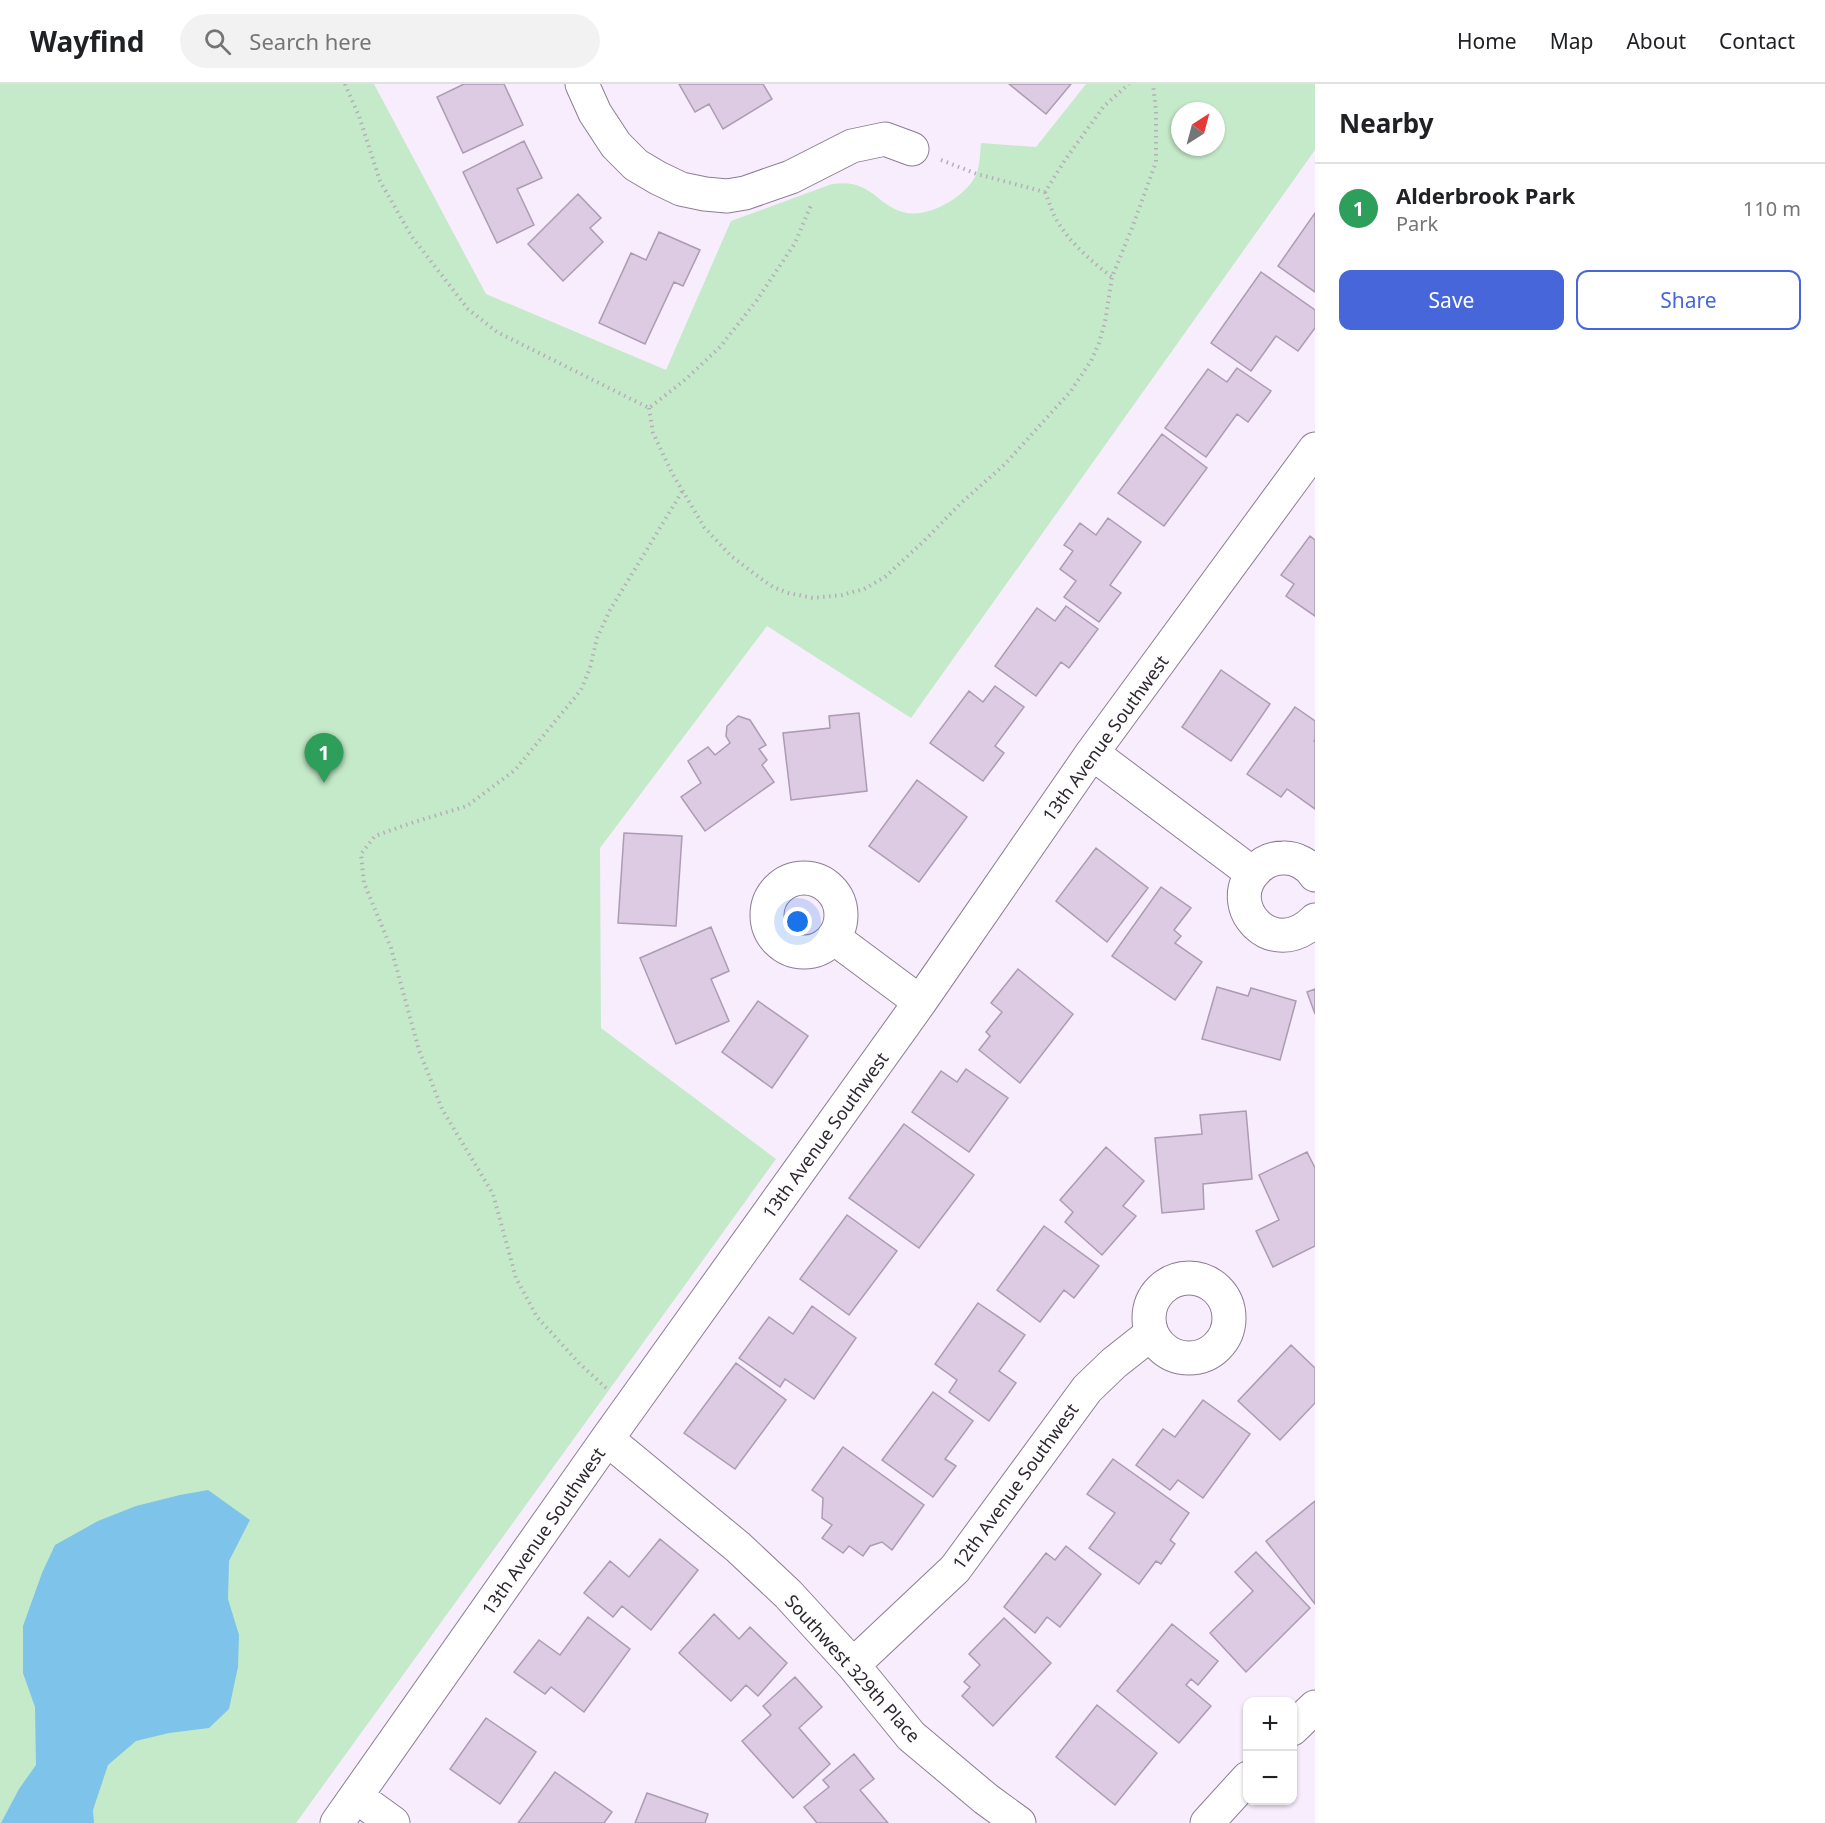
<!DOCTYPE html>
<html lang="en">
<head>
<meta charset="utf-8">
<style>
  body { margin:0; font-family:"Noto Sans",sans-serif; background:#f2f2f2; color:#202124 }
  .controls { position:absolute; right:18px; bottom:18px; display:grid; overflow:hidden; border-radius:12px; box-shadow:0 2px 4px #0004 }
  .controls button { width:54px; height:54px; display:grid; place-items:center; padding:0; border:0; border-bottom:2px solid #e0e0e0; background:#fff; color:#202124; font:30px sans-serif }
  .compass { position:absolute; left:1171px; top:18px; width:54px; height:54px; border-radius:50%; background:#fff; box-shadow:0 2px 4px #0004; rotate:36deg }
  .you { position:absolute; left:798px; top:838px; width:21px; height:21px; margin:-15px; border:4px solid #fff; border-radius:50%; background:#1a73e8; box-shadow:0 0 0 9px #1a73e833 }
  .badge { display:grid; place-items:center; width:39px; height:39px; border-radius:50%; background:#4766d9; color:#fff; font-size:20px; font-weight:700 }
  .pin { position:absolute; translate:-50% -50px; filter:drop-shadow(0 2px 3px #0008) }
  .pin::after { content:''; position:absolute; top:32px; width:21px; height:18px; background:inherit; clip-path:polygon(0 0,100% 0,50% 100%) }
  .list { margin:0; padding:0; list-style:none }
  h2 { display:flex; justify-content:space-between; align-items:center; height:78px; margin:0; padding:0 24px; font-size:26px }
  h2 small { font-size:20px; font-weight:400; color:#757577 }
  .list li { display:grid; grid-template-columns:39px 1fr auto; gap:18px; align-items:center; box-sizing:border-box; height:90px; padding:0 24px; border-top:2px solid #e0e0e0 }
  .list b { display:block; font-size:22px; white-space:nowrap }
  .list p { margin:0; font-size:20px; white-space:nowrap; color:#757577 }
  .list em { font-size:20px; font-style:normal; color:#757577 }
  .actions { display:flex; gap:12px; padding:18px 24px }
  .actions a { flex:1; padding:14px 0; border:2px solid #4766d9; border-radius:12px; text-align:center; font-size:21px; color:#4766d9 }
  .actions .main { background:#4766d9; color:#fff }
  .icon { flex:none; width:33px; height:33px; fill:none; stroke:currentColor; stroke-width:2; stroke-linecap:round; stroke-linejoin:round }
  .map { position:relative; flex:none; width:1315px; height:1739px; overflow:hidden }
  header { display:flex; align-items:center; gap:36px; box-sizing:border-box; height:84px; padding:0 30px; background:#fff; border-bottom:2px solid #e0e0e0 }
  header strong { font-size:28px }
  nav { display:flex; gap:33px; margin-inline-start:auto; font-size:21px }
  .search { width:420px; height:54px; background:#f2f2f2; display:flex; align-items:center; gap:15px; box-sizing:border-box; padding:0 21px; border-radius:33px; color:#757577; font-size:22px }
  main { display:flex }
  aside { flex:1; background:#fff }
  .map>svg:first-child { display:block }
  .green { fill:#c5eac9; fill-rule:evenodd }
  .water { fill:#7ec3ea }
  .building { fill:#dccbe3; stroke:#ac9bb3; stroke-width:1.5 }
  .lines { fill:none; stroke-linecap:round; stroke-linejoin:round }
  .street-casing { stroke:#8d7d93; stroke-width:35 }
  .path { stroke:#b7adba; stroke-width:4; stroke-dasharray:1.5 4.5; stroke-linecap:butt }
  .street { stroke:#fff; stroke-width:33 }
  .labels { text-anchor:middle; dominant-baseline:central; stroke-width:6; stroke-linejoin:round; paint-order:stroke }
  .street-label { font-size:18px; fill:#2d262f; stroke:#fefefe }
</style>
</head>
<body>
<header>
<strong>Wayfind</strong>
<div class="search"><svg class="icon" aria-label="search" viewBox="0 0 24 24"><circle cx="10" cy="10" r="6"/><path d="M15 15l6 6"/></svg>Search here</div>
<nav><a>Home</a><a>Map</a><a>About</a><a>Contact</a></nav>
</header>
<main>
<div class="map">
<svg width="1315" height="1739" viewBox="0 0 1315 1739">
  <rect width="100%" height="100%" fill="#f8edfc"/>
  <path class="green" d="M0 0H374L486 210 666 286 731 137 832 100C873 94 876 123 907 129 931 133 966 112 976 91 980 82 980 69 981 59L1036 63 1086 0H1315V66L911 634 767 542 600 764 601 944 776 1075 296 1739H0ZM1180 27H1216V63H1180Z"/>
  <path class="water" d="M208 1406 250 1436 229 1477 228 1515 239 1551 238 1583 229 1625 209 1644 169 1649 136 1657 108 1681 93 1726 94 1739H1L19 1705 36 1681 35 1623 23 1589V1542L42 1489 55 1461 98 1437 136 1422 180 1411Z"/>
  <path class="building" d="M464 0H504L523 41 463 69 437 13Z
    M679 0H763L772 15 723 45 709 20 695 28Z
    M1009 0H1071L1046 30Z
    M524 57 542 94 517 105 534 141 497 159 463 88Z
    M578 110 601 134 590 144 603 158 563 197 528 160Z
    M1315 129V208L1278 182Z
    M659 148 700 166 683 202 674 198 645 260 599 239 631 169 646 176Z
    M1261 188 1315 226V244L1298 267 1276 252 1251 287 1211 259Z
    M1237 284 1271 307 1248 338 1237 330 1206 373 1165 344 1208 285 1227 298Z
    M1162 350 1207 384 1164 442 1118 409Z
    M1108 434 1141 458 1110 501 1121 509 1099 538 1064 513 1076 497 1060 485 1073 467 1064 461 1080 439 1096 451Z
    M1310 452 1315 456V532L1286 512 1294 500 1281 491Z
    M1066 522 1098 545 1069 584 1061 578 1036 612 995 582 1037 524 1055 537Z
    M1221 586 1270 620 1231 677 1182 643Z
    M995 602 1024 623 995 662 1004 669 983 697 930 659 969 607 983 618Z
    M1295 623 1315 637V655L1314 657 1315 658V725L1287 705 1281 713 1247 690Z
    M859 629 867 707 791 716 783 649 830 644 829 632Z
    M738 632 750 636 766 661 759 665 767 676 762 681 774 698 705 747 681 713 701 699 688 677 708 663 715 671 730 659 726 652 727 642Z
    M917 696 967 733 919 798 869 762Z
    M624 749 682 752 676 842 618 839Z
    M1096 764 1148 804 1107 858 1056 817Z
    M1161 803 1191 824 1174 846 1181 852 1175 859 1202 878 1175 916 1112 872Z
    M711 843 729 887 711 895 729 937 676 960 640 874Z
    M1018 885 1073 930 1020 999 979 966 990 952 986 948 1002 928 991 919Z
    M1217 903 1248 912 1251 904 1296 917 1280 976 1202 955Z
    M1315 905V930L1307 908Z
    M758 917 808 952 772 1004 722 968Z
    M966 985 1008 1014 969 1068 912 1028 941 987 957 998Z
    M1246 1027 1252 1095 1203 1100 1204 1125 1162 1129 1155 1054 1202 1050 1200 1031Z
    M904 1040 974 1091 919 1164 849 1114Z
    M1106 1063 1144 1097 1123 1122 1136 1132 1102 1171 1065 1138 1073 1128 1060 1116Z
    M1307 1068 1315 1084V1162L1273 1183 1256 1147 1279 1136 1259 1091Z
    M847 1131 897 1167 849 1231 800 1195Z
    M1044 1142 1099 1182 1074 1214 1064 1206 1040 1238 997 1206Z
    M978 1219 1025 1251 999 1287 1016 1299 989 1337 949 1308 957 1296 935 1280Z
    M812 1222 856 1254 814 1315 785 1295 780 1303 739 1274 769 1233 793 1250Z
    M1291 1261 1315 1284V1319L1280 1356 1238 1317Z
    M736 1279 786 1316 735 1385 684 1349Z
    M933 1308 973 1337 945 1375 956 1382 933 1413 882 1376Z
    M1203 1316 1250 1350 1203 1414 1178 1396 1170 1406 1136 1381 1163 1345 1175 1353Z
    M843 1363 924 1421 892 1466 882 1458 870 1462 863 1472 849 1462 843 1469 822 1454 832 1441 822 1434 823 1414 812 1406Z
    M1113 1375 1189 1429 1170 1456 1175 1460 1161 1480 1156 1477 1139 1500 1089 1464 1115 1429 1087 1410Z
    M1315 1417V1520L1266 1457Z
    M660 1455 698 1486 651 1546 622 1522 613 1533 584 1509 610 1477 629 1493Z
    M1066 1462 1101 1490 1060 1543 1047 1533 1035 1549 1004 1523 1046 1469 1055 1476Z
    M1256 1468 1310 1524 1246 1588 1210 1549 1253 1507 1235 1488Z
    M714 1530 739 1555 750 1543 787 1579 758 1612 746 1601 731 1617 679 1569Z
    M588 1533 630 1565 584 1628 551 1603 545 1610 514 1588 539 1556 560 1571Z
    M1004 1534 1051 1579 993 1642 962 1612 970 1603 964 1598 980 1581 969 1570Z
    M1172 1540 1218 1577 1198 1601 1191 1595 1186 1601 1211 1622 1179 1659 1117 1607Z
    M795 1593 822 1623 799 1644 830 1680 793 1714 742 1657 771 1631 763 1622Z
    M1097 1621 1157 1669 1115 1721 1056 1673Z
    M486 1634 536 1668 500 1720 450 1685Z
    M854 1670 874 1695 860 1706 888 1739H817L804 1723 829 1703 823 1696Z
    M555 1688 612 1728 604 1739H518Z
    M647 1709 708 1730 705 1739H635Z"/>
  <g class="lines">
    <defs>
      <path id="street" d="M582 0 595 29 616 61 636 81 658 94 681 105 705 110 727 112 745 109 791 93 852 62 885 55 912 65
        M1092 669 1252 789
        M1315 791C1309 781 1295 773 1283 774 1272 774 1263 778 1255 787 1222 821 1272 879 1315 836
        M767 831a37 37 0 1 1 74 0a37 37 0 1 1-74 0Z
        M834 854 920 918
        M1149 1234a40 40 0 1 1 80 0a40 40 0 1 1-80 0Z
        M607 1355 738 1463 788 1510 853 1581 911 1652 986 1715 1019 1739
        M853 1581 955 1485 1087 1305 1114 1279 1152 1249
        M1292 1645 1315 1623
        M357 1713 393 1739
        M337 1739 607 1355 920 918 1092 669 1315 365
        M1207 1739 1248 1694"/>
    </defs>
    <use href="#street" class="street-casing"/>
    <path class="path" d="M345 0 359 32 380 97 412 153 468 225 497 248 649 324 686 295 720 263 757 216 795 159 812 119
      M941 76 977 90 1045 108 1065 76 1104 22 1129 0
      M1045 108C1049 117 1051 126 1056 135 1069 158 1091 177 1112 193
      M649 324 653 349 672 389 704 443 731 472 760 494 773 503 788 509 813 514 842 511 864 505 885 493 924 457 961 419 1005 380 1070 308 1091 277 1099 259 1105 238 1112 193 1132 144 1156 78V27L1153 0
      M606 1304 579 1279 537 1233 516 1194 493 1110 442 1025 419 966 391 864 364 799 361 770 375 752 414 738 467 722 515 686 581 606 590 584 597 554 610 526 683 406"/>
    <use href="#street" class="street"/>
  </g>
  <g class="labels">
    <g class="street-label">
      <text transform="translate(1105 654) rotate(-54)">13th Avenue Southwest</text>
      <text transform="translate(825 1051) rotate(-54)">13th Avenue Southwest</text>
      <text transform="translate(1015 1402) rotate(-54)">12th Avenue Southwest</text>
      <text transform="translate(543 1447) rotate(-55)">13th Avenue Southwest</text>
      <text transform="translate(853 1584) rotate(48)">Southwest 329th Place</text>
    </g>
  </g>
</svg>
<div class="controls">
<button>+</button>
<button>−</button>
</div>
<svg class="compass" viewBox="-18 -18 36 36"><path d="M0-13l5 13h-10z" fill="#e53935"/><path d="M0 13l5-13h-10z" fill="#757577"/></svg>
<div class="you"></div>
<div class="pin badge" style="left:324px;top:699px;background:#2e9e5b">1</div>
</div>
<aside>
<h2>Nearby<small></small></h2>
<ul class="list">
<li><span class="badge" style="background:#2e9e5b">1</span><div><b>Alderbrook Park</b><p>Park</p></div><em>110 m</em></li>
</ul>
<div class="actions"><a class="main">Save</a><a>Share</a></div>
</aside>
</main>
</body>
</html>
